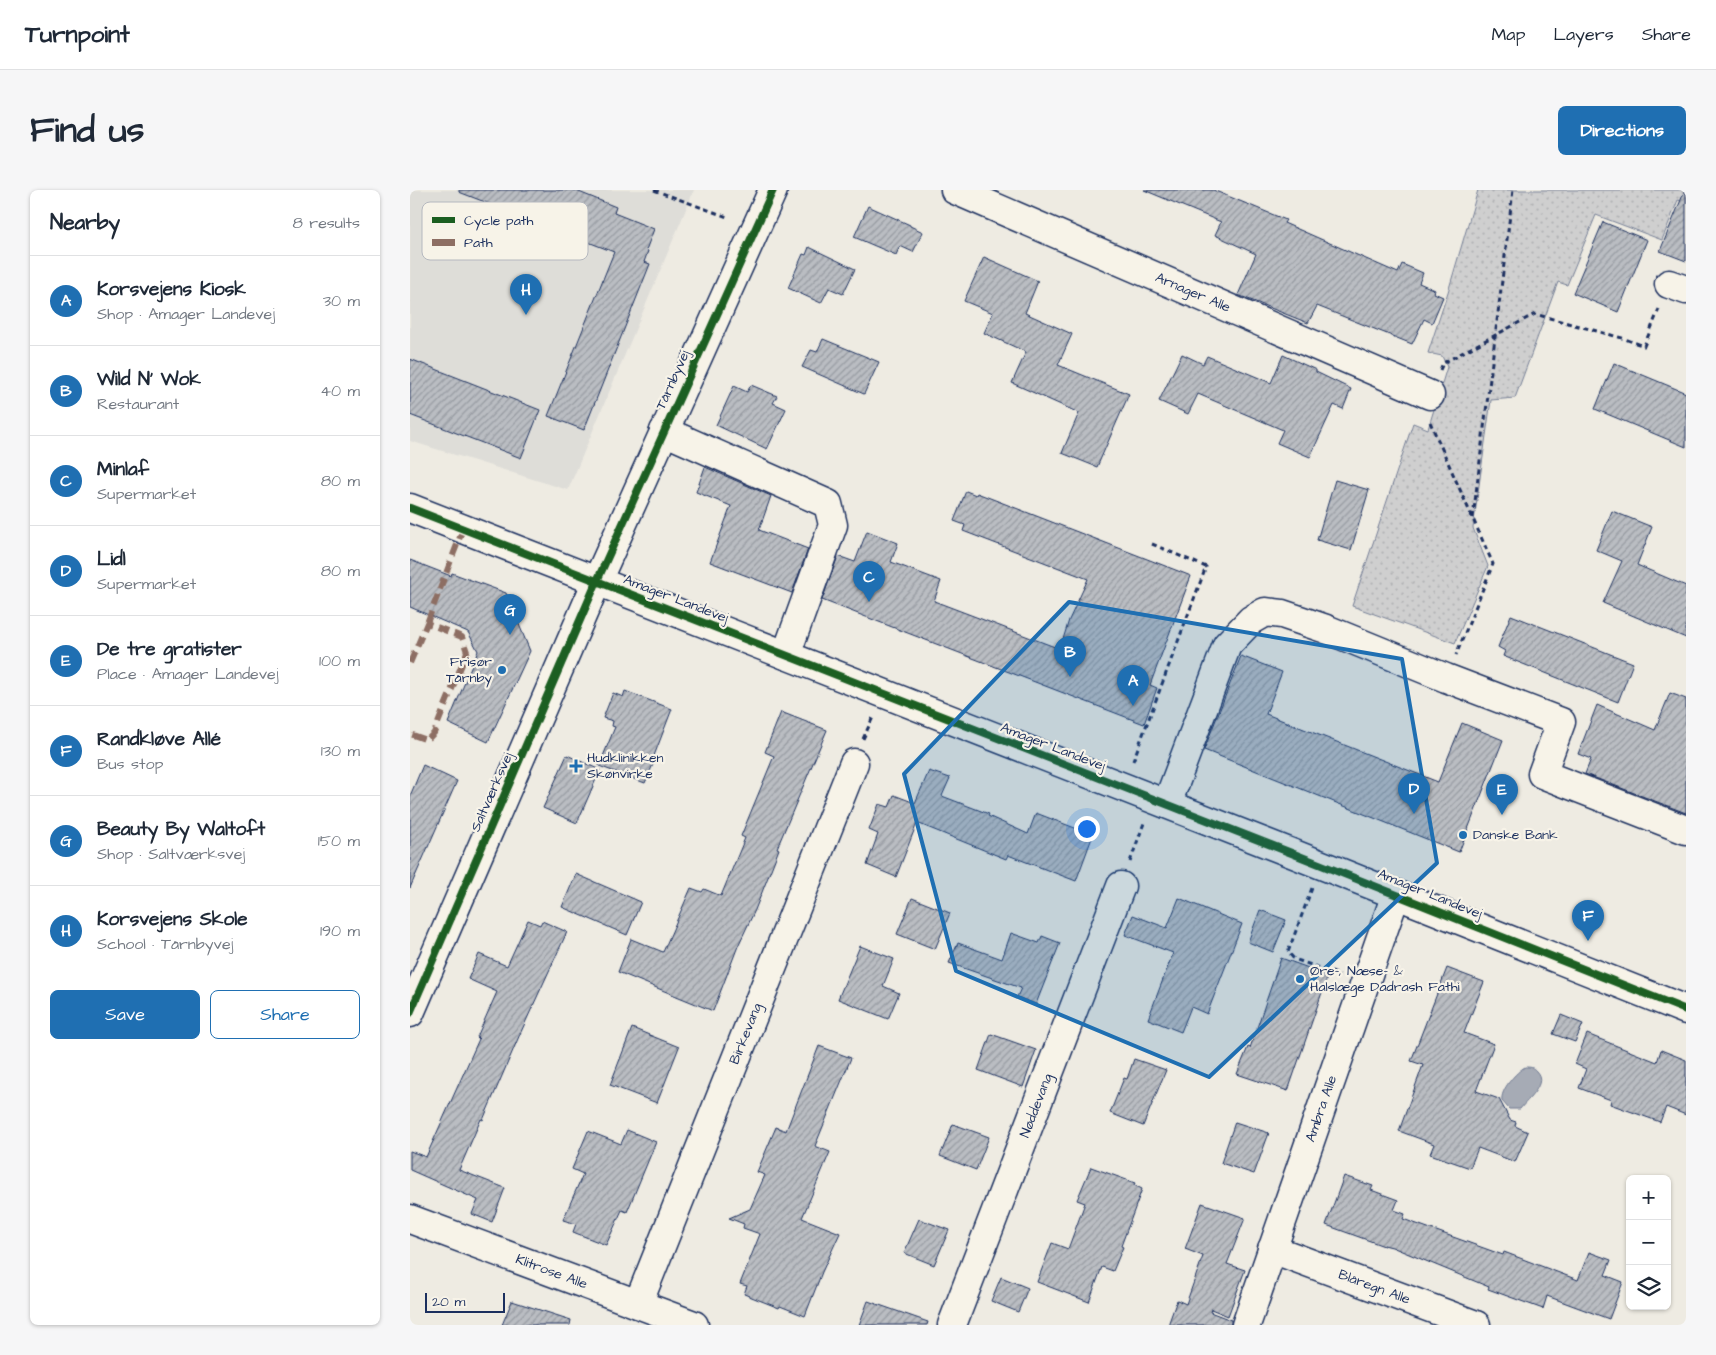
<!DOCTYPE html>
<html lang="en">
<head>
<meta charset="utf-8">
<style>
  body { margin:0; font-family:"Architects Daughter",sans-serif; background:#f6f6f7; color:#1f2937 }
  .controls { position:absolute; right:15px; bottom:15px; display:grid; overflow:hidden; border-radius:8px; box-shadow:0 1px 4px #0004 }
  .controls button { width:45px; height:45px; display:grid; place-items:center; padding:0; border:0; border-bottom:1px solid #e0e1e3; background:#fff; color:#1f2937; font:25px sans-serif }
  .scale { position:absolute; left:15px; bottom:12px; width:80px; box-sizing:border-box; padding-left:5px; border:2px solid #1b2f5e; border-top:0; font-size:14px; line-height:18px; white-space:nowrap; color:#1b2f5e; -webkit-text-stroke:4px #f7f3e8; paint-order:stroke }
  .you { position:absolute; left:676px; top:638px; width:18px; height:18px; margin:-12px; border:4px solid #fff; border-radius:50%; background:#1a73e8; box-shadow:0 0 0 8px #1a73e833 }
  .badge { display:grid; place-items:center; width:32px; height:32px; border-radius:50%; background:#1f6fb2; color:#fff; font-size:16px; font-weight:700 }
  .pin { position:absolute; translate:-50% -41px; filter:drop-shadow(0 1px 2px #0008) }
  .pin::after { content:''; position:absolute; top:26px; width:18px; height:15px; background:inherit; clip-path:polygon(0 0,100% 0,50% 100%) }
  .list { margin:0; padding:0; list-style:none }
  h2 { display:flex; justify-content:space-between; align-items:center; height:65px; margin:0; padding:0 20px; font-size:21px }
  h2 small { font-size:16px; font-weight:400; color:#747a83 }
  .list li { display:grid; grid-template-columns:32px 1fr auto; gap:15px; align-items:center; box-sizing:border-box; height:90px; padding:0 20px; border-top:1px solid #e0e1e3 }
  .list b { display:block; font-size:19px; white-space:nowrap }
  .list p { margin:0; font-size:16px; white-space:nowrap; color:#747a83 }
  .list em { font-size:16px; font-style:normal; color:#747a83 }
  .actions { display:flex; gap:10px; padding:15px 20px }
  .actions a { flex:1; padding:11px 0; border:1px solid #1f6fb2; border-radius:8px; text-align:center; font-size:18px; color:#1f6fb2 }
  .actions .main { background:#1f6fb2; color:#fff }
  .icon { flex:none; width:28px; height:28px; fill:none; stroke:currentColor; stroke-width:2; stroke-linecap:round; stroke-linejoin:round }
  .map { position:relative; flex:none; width:1276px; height:1135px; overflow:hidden; border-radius:8px }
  header { display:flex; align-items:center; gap:30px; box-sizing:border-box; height:70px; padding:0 25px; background:#fff; border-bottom:1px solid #e0e1e3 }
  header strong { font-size:24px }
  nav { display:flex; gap:28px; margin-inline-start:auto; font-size:18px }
  .intro { display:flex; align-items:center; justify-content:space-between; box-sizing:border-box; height:120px; padding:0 30px }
  h1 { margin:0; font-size:35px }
  .button { padding:12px 22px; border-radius:8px; background:#1f6fb2; color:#fff; font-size:18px; font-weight:700 }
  main { display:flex; gap:30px; padding:0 30px }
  aside { flex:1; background:#fff; border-radius:8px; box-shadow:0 1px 4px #0004 }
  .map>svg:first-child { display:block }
  .built { fill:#deddd8 }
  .park { fill:url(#park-dots); stroke:#757f96 }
  .water { fill:#a6abb5; stroke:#6e7992 }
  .building { fill:url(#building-hatch); stroke:#1b2f5e }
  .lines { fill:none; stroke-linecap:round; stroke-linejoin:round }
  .minor-casing { stroke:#1b2f5e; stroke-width:31 }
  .path { stroke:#1b2f5e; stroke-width:3; stroke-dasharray:5 4; stroke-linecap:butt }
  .minor { stroke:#f7f3e8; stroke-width:28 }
  .quiet { stroke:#8d6e63; stroke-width:6; stroke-dasharray:12 6; stroke-linecap:butt }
  .cycleway-casing { stroke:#f7f3e8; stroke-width:11 }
  .cycleway { stroke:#1b5e20; stroke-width:8 }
  .marked { fill:#1f6fb2; fill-opacity:0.2; stroke:#1f6fb2; stroke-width:4; stroke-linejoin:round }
  .poi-dot { fill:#1f6fb2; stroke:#f7f3e8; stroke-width:2 }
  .labels { text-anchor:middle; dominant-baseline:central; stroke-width:4.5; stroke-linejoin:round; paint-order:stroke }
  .street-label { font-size:14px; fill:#1b2f5e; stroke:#f7f3e8 }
  .poi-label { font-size:14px; fill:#1b2f5e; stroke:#f7f3e8; text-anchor:start }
  .key { fill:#f7f3e8; stroke:#b5b8bf; stroke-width:1 }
  .key-label { font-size:14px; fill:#1b2f5e }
</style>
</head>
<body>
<header>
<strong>Turnpoint</strong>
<nav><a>Map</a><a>Layers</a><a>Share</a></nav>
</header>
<div class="intro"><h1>Find us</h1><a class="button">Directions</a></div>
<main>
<aside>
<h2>Nearby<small>8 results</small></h2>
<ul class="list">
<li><span class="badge">A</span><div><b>Korsvejens Kiosk</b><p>Shop · Amager Landevej</p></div><em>30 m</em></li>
<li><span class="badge">B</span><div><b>Wild N' Wok</b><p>Restaurant</p></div><em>40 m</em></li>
<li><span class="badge">C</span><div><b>Minlaf</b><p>Supermarket</p></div><em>80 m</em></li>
<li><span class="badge">D</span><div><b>Lidl</b><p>Supermarket</p></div><em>80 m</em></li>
<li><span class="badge">E</span><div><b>De tre gratister</b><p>Place · Amager Landevej</p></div><em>100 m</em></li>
<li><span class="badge">F</span><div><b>Randkløve Allé</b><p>Bus stop</p></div><em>130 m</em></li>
<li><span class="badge">G</span><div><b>Beauty By Waltoft</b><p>Shop · Saltværksvej</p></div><em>150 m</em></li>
<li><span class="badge">H</span><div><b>Korsvejens Skole</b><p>School · Tårnbyvej</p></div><em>190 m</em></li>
</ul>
<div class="actions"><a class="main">Save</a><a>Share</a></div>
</aside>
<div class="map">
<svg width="1276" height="1135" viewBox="0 0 1276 1135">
  <defs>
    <pattern id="park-dots" width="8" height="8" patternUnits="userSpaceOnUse" patternTransform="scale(1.25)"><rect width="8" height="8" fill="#cfcfcf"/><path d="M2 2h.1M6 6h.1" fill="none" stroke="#b1b2b4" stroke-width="1.8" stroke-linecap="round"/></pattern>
    <pattern id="building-hatch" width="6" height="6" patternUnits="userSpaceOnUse" patternTransform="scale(1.25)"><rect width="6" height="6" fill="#babdc2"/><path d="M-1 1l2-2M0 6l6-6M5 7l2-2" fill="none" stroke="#969aa1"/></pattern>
  </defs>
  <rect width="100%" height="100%" fill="#eeebe2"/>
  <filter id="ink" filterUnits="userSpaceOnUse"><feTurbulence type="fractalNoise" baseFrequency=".02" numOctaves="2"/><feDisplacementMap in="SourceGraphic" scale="10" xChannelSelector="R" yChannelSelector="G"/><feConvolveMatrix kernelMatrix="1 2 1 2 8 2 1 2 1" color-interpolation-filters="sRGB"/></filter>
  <g filter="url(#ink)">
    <path class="built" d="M0 0H284L158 300 0 251Z"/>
    <path class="park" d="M1068 0H1276V13L1268 10 1252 50 1186 25 1157 95 1148 92 1105 208 1081 210 1063 338 1078 376 1045 453 942 416 1003 233 1018 239 1037 177 1032 166 1018 163 1038 102Z"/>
    <path class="water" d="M1115 877C1120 877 1123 877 1126 881 1138 893 1118 909 1110 919H1099L1092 911C1090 900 1106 882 1115 877Z"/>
    <path class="building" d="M49 0H164L206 17 204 23 244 39 236 60 238 61 234 72 240 74 174 240 138 226 204 62 49 2Z
      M734 0H803L876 30 874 33 988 83 992 74 1013 83 1009 93 1025 100 1024 103 1033 107 1022 133 1014 129 1002 154 907 116 898 133 828 105 846 64 805 45 811 32Z
      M1275 0H1276V71L1250 61Z
      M458 16 500 35V36L513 42 503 62 490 56 486 65 444 47Z
      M1193 32 1237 50 1208 122 1163 103Z
      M399 57 445 79 433 104 419 98 411 113 378 98 393 64 396 65Z
      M574 67 628 91 615 123 662 144 648 175 719 204 687 277 652 263 669 223 602 193 616 162 574 143 583 123 554 111Z
      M413 149 469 172 454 204 392 177 401 160 407 162Z
      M772 164 793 174 797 166 861 193 873 165 906 180V182L941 199 933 219 924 215 900 267 867 253 873 240 788 204 778 224 749 211Z
      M0 169 130 220 111 268 0 225Z
      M1204 173 1276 203V257L1185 219Z
      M341 195 367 206 363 213 376 219 357 259 306 235 324 196 337 202Z
      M295 277 361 306 349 340 398 359 382 403 300 372 321 316 286 302Z
      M925 290 959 300 941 360 907 350Z
      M556 301 566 305 567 303 781 386 740 495 747 498 734 534 412 410 428 366 445 372 457 341 488 353 481 372 531 391 524 411 650 459 659 430 678 389 553 341 555 335 544 331Z
      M1202 321 1242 337 1227 375 1276 396V448L1193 413 1212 371 1186 360Z
      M0 370 41 386 42 383 96 403 120 461 78 552 38 533 68 461 58 442 0 417Z
      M1101 425 1223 473 1208 512 1093 466 1095 461 1088 457Z
      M831 466 872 482 856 524 1028 592 1052 533 1093 550 1049 662 794 560Z
      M215 501 262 519 242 571 244 572 235 593 189 576 205 537 202 536 203 531 193 528 203 503 213 507Z
      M1260 503 1276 509V623L1175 584 1181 569 1168 564 1187 515 1245 540Z
      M371 522 417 540 367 658 369 659 345 720 328 756 303 821 208 782 221 749 253 762 281 698 292 702 294 699 311 706 335 648 331 646 364 566 355 562Z
      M157 565 190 580 167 633 133 618Z
      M13 575 47 591 0 698V606Z
      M519 581 540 588 532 606 579 624 578 626 618 644 626 623 683 645 666 691 598 665 596 669 507 633 486 687 457 675 468 644 459 640 469 614 479 617 484 605 505 613Z
      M166 684 231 712 217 745 152 717Z
      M502 708 540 723 525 759 487 744Z
      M769 708 832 734 797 824 781 817 771 842 738 829 763 763 715 745 723 725 757 738Z
      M850 720 876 730 863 762 838 752Z
      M118 730 130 735 132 731 157 742 110 844 73 930 71 929 49 980 95 998 82 1032 62 1024 68 1010 0 980V961L16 967 69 849 67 847 87 802 58 789 69 764 97 776Z
      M601 743 629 753 632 746 650 753 626 814 607 807 611 798 539 773 548 753 592 769Z
      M450 756 484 769 473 796 489 803 478 829 428 809Z
      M871 768 918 785 878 901 827 884 838 857 840 858Z
      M1037 778 1074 792 1054 843 1084 854 1066 901 1089 909 1100 930 1106 932 1105 936 1118 942 1105 972 1068 958 1060 978 1020 964 1024 954 989 941 1013 875 1001 871Z
      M1151 825 1173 834 1165 852 1143 844Z
      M222 838 269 857 247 913 200 895Z
      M581 844 626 860 613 897 568 880Z
      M1177 844 1247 872 1251 860 1276 870V925L1256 917 1250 932 1200 914 1201 910 1169 898 1176 879 1165 874Z
      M409 856 441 868 405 956 420 962 392 1028 430 1043 412 1082 395 1126 370 1116 369 1118 334 1104 337 1096 330 1094 350 1044 333 1038 334 1034 319 1028 340 1019 355 985 347 982 366 937 376 941Z
      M724 869 756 880 733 936 700 923 714 888 717 889Z
      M825 932 859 943 844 984 811 973Z
      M543 934 579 947 566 980 530 966Z
      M217 940 246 952 217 1022 212 1020 196 1055 163 1042 166 1034 153 1030 173 984 162 979 178 941 211 954Z
      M681 977 725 993 724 995 732 999 711 1056 713 1057 703 1081 692 1077 679 1112 627 1092 642 1053 658 1059 675 1013 667 1010Z
      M934 986 963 996 961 1000 988 1010 984 1020 995 1024 993 1029 1093 1065 1094 1062 1168 1090 1179 1062 1201 1070 1195 1085 1213 1092 1199 1129 1137 1106 1133 1119 1078 1099 1079 1097 982 1057 974 1055V1056L916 1035Z
      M792 1013 835 1028 817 1074 835 1080 818 1126 801 1119 800 1122 821 1130V1135H758L767 1110 776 1114 793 1066 775 1059Z
      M509 1029 539 1040 524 1075 494 1063Z
      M591 1087 618 1098 608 1122 581 1111Z
      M102 1111 161 1130 160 1135H92Z
      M458 1111 518 1132 517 1135H449Z"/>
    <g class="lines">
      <defs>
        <g id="minor">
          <path id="s1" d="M545 0 1020 205"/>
          <path d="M1259 94 1276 100"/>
          <path d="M254 241 418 314 423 335 376 465"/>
          <path d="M0 318 884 664 1276 820"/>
          <path d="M757 614 817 455 841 430 855 422 872 424 916 439 1036 488 1151 532 1132 584 1276 640"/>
          <path d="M0 823 187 391 363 0"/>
          <path id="s2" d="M0 1029 284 1135"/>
          <path id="s3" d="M862 1059 1066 1135"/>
          <path id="s4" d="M228 1114 444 573"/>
          <path id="s5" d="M542 1135 711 696"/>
          <path id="s6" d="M836 1135 986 704"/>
        </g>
      </defs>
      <use href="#minor" class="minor-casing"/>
      <path class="path" d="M244 0 320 28
        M1030 180 1033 173 1125 124 1212 148 1234 156 1249 119
        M1020 232 1083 374 1046 465
        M1063 328 1103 0
        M453 549 463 527
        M723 571 796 377 742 354
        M720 672 734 633
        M902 698 878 762 884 769 930 785"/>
      <use href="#minor" class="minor"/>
      <path class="quiet" d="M17 433 53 339
        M0 473 17 433 52 447 57 462 24 543 17 550 0 544"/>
      <defs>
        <path id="cycleway" d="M0 318 884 664 1276 820
          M0 823 187 391 363 0"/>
      </defs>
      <use href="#cycleway" class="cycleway-casing"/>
      <use href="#cycleway" class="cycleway"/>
    </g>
  </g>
  <path class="marked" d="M659 412 992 469 1027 673 799 887 546 781 494 584Z"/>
  <g class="poi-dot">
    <circle cx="92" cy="480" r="5"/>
    <path d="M163.5 568.5h5v5h5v5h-5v5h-5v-5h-5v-5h5z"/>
    <circle cx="1053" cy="645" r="5"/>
    <circle cx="890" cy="789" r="5"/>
  </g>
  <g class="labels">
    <g class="street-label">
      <text stroke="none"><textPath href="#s1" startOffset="259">Arnager Alle</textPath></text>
      <text transform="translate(263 190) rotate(-66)">Tårnbyvej</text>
      <text transform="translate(266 409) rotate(21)">Amager Landevej</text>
      <text transform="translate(643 557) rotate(21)">Amager Landevej</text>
      <text transform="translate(82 602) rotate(-66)">Saltværksvej</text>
      <text transform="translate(1020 704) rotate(22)">Amager Landevej</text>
      <text stroke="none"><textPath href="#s4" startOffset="291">Birkevang</textPath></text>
      <text stroke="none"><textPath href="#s5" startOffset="235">Nøddevang</textPath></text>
      <text stroke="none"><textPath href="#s6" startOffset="229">Ambra Alle</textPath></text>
      <text stroke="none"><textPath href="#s2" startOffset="151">Klitrose Alle</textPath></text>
      <text stroke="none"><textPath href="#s3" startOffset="109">Blåregn Alle</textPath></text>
    </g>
    <g class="poi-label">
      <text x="82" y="472" text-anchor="end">Frisør<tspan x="82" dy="16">Tårnby</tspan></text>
      <text x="177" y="568">Hudklinikken<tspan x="177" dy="16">Skønvirke</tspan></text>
      <text x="1063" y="645">Danske Bank</text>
      <text x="900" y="781">Øre-, Næse- &amp;<tspan x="900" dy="16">Halslæge Dadrash Fathi</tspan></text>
    </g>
  </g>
  <rect x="12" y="12" width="166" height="58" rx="8" class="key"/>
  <rect x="22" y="27" width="23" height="6" fill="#1b5e20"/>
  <rect x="22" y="49" width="23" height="7" fill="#8d6e63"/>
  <g class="key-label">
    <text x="54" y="35">Cycle path</text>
    <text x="54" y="57">Path</text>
  </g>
</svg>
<div class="controls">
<button>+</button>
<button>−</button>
<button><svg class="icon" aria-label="layers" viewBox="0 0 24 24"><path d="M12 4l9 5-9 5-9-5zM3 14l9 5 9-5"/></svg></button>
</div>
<div class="scale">20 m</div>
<div class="you"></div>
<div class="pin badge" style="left:723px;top:516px">A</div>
<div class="pin badge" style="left:660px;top:487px">B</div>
<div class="pin badge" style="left:459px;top:412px">C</div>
<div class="pin badge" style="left:1004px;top:624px">D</div>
<div class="pin badge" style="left:1092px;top:625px">E</div>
<div class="pin badge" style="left:1178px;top:751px">F</div>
<div class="pin badge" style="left:100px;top:445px">G</div>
<div class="pin badge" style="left:116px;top:125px">H</div>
</div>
</main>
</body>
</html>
